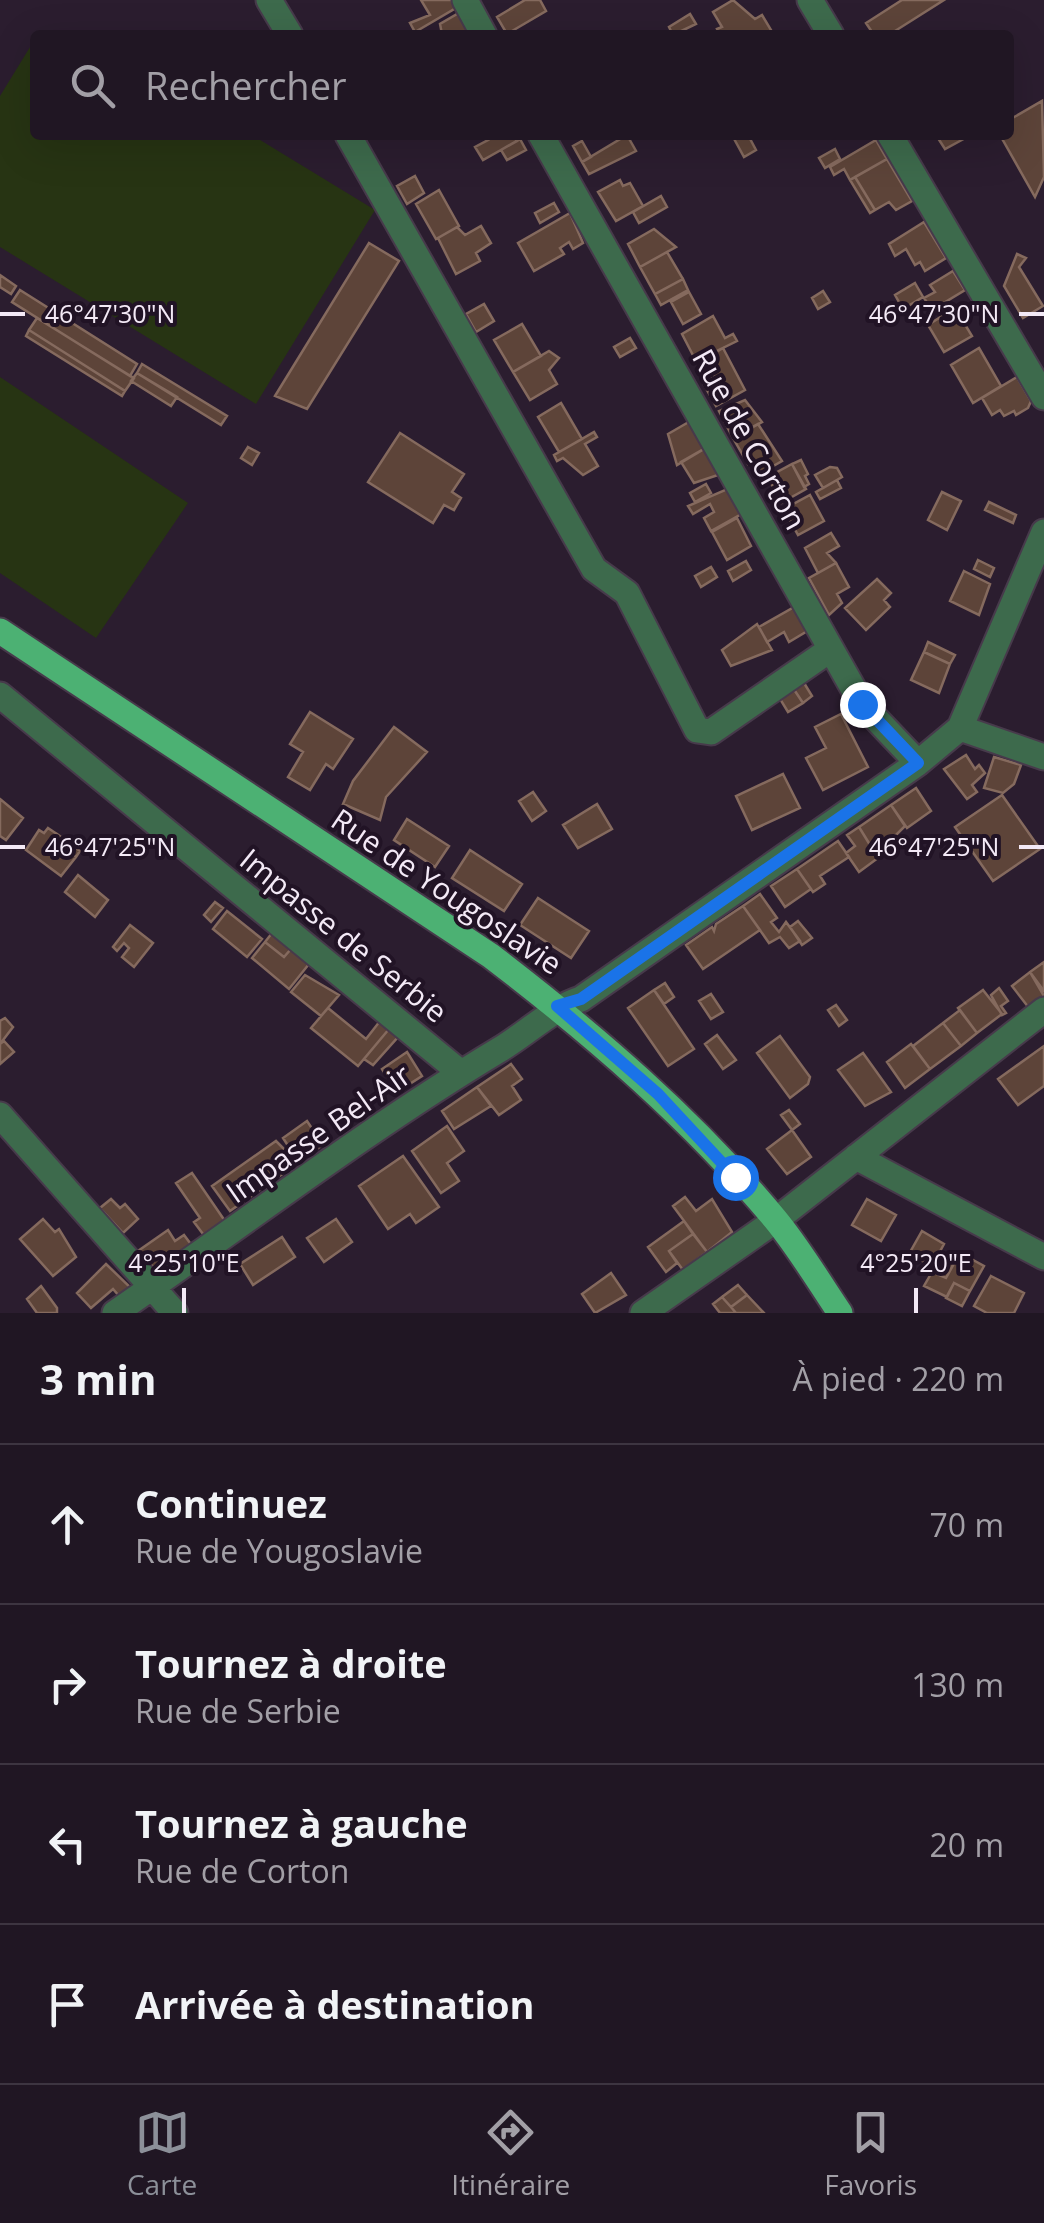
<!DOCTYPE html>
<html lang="fr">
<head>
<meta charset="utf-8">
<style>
  body { margin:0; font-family:"Open Sans",sans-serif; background:#281f2b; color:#f1f3f6 }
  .stop { position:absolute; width:30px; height:30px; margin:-22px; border:8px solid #1a73e8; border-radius:50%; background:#fff }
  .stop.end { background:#1a73e8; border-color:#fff; box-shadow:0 2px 10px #0008 }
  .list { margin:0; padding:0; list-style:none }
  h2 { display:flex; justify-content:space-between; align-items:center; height:130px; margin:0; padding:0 40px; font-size:42px }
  h2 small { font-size:32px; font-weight:400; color:#a29fa6 }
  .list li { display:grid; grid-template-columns:65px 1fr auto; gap:30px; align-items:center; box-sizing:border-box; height:160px; padding:0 40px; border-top:2px solid #3d3541 }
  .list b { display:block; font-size:38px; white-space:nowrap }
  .list p { margin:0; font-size:32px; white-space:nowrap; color:#a29fa6 }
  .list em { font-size:32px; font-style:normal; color:#a29fa6 }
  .icon { flex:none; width:55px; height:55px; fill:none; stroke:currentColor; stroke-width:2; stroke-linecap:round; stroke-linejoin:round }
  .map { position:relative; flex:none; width:1044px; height:1313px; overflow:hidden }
  .search { position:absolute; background:#201623; box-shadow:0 10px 40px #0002; left:30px; right:30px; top:30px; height:110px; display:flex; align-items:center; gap:25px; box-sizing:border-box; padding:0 35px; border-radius:10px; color:#a29fa6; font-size:38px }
  .sheet { height:770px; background:#201623 }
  nav { display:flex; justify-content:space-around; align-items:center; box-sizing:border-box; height:140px; border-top:2px solid #3d3541; background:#201623; font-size:28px; color:#a29fa6 }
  nav a { display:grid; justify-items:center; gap:5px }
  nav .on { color:#8c9099 }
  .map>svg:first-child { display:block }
  .green { fill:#273413 }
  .building { fill:#5d4439; stroke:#856a5e; stroke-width:2.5 }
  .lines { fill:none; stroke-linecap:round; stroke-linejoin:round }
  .minor-casing { stroke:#473a4b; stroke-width:29 }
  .major-casing { stroke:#473a4b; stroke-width:29 }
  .minor { stroke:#3d6a4c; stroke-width:25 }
  .major { stroke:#4cb173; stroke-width:25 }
  .route { stroke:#1a73e8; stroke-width:12 }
  .ticks { fill:none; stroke:#f3e9f6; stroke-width:4 }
  .labels { text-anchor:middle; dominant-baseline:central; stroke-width:8; stroke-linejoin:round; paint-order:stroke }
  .street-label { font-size:30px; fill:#f3e9f6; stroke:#211325 }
  .ticks-label { font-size:25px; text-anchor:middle; fill:#f3e9f6; stroke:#211325; stroke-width:8; stroke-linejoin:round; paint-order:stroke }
</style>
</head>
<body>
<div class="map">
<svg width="1044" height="1313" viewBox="0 0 1044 1313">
  <rect width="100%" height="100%" fill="#2b1d2f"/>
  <path class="green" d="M35 39V135H252L375 210 256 404 0 247V96Z
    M0 377 188 503 96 638 0 573Z"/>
  <path class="building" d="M421 0H458L461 5 415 32 410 23 430 15Z
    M525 0H540L546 11 507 34 497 17Z
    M733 0 755 19 762 15 771 30 762 35H720L717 29 722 27 713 12Z
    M902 0H944L895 31 898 35H874L866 23Z
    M464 10 478 35 442 34 440 24Z
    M690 14 696 24 673 35 669 27Z
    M1042 101 1044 177 1035 197 1000 135H1009V120Z
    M484 135H513L517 141 483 160 475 147 488 140Z
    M627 135 636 151 589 174 582 162Z
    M732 135H748L756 150 744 157Z
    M936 135H971L945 149Z
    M520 139 526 150 507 160 501 150Z
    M876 140 887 159 850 180 844 169 834 175 830 167Z
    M582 141 591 157 582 162 573 146Z
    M835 149 840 159 825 168 819 158Z
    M887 159 912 201 896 210 889 202 875 210 855 177Z
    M415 176 424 193 407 204 397 186Z
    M855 177 875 210 870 213 850 180Z
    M620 180 623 186 630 183 643 206 616 221 598 192Z
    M439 190 459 226 436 239 416 204Z
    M661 196 667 207 639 223 633 212Z
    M554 203 559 212 540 223 535 213Z
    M570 213 583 243 573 249 569 242 560 248 564 254 534 271 518 243Z
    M924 222 946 258 925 271 920 262 915 265 906 249 895 256 889 244Z
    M481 226 491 243 476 253 480 261 456 274 438 238 457 227 465 235Z
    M654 229 676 247 640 267 628 244Z
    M369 243 399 261 307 409 275 396Z
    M667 252 683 279 655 294 640 267Z
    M1017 254 1026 258 1019 267 1043 306 1023 318 1004 286Z
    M953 271 965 290 932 310 924 298 935 292 930 285Z
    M0 275 16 286 11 294 0 287Z
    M683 279 688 290 661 305 655 294Z
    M915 283 923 297 903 309 895 295Z
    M20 290 137 364 130 376 12 302Z
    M823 291 830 302 818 309 812 298Z
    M689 292 701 314 683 324 671 302Z
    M484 304 494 321 476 332 466 314Z
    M955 308 972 336 944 352 928 325Z
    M713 316 725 338 733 334 737 341 696 361 682 334Z
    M37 318 134 378 125 391 29 330Z
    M522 324 541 356 513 372 494 340Z
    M29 330 125 391 122 396 26 336Z
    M630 338 636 348 620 357 614 347Z
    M723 348 745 390 716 406 703 383 715 377 705 359Z
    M979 348 1001 386 973 403 951 365Z
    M549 351 559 358 549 370 557 384 530 400 513 372Z
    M142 364 227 416 221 425 137 373Z
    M137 373 177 397 171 406 131 381Z
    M1017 377 1031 401 1028 408 1016 415 1014 411 1004 416 1000 410 992 415 982 398Z
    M745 400 762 422 733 438 719 411Z
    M561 403 582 439 559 452 538 417Z
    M694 419 709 446 677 465 668 434Z
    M758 424 782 461 761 473 754 461 748 464 733 438Z
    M594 432 597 437 585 444 598 466 583 475 563 458 557 461 554 455Z
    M400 433 464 474 452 492 461 498 454 510 444 505 433 523 368 482Z
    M709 446 724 473 694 483 681 462Z
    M248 447 259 453 252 465 241 458Z
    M801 460 808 474 805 476 809 484 804 487 792 464Z
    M792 464 806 489 781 503 768 477Z
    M830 467 837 468 842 477 823 488 815 475Z
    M837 480 841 488 820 499 816 492Z
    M706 484 711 493 695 502 690 493Z
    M732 487 745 512 711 531 704 518 714 512 710 504 693 514 688 506Z
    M942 492 961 501 947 530 928 520Z
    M810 495 824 521 798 535 784 509Z
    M989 502 1016 515 1013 523 985 510Z
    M737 518 751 546 727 560 712 532Z
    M831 533 839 546 827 553 836 563 818 573 805 548Z
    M978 560 994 568 990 577 974 569Z
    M746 561 751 570 733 581 728 571Z
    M836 563 849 587 837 594 842 603 829 615 809 578Z
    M711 567 717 577 701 587 695 576Z
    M964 571 990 584 979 615 950 601Z
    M877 579 891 593 884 600 890 607 866 630 845 608Z
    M796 606 809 630 789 642 784 632 767 642 759 627Z
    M757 624 772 650 731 666 722 650Z
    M928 642 955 655 950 664 924 652Z
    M924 652 950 664 939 693 911 680Z
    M801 678 812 696 803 703 791 685Z
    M791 685 803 703 788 712 777 694Z
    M310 712 353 739 333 769 326 764 310 790 288 777 303 752 290 744Z
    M841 714 868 767 823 790 806 758 826 748 815 727Z
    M394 727 427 752 386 797 380 820 343 804 353 781Z
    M966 755 975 769 979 765 985 773 972 785 977 792 967 799 944 769Z
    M994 757 1021 765 1014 784 1003 793 984 788Z
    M783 774 800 808 752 830 736 796Z
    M916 788 931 811 907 828 891 805Z
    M533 792 546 811 532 821 519 801Z
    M1002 795 1040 849 993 881 955 827Z
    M0 799 23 818 6 840 0 836Z
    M597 804 612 829 578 848 563 825Z
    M891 805 905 826 888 843 885 840 872 848 859 827Z
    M407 819 449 846 435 867 394 840Z
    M859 827 878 858 859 872 846 853 855 846 847 835Z
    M48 828 57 834 53 840 76 857 61 876 26 850 39 830 44 833Z
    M57 834 80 851 76 857 53 840Z
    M838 841 849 857 820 876 825 884 813 892 797 869Z
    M470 850 522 884 504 911 452 878Z
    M797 869 811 889 785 907 771 886Z
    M78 875 108 900 95 917 65 892Z
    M760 894 777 918 771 922 779 932 786 922 800 941 789 948 780 937 769 943 743 906Z
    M538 898 589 931 571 958 520 925Z
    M215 902 223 908 211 922 204 915Z
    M743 906 760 930 703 969 686 945 712 927 714 931 716 924Z
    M227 911 262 939 247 957 213 929Z
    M798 921 812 938 802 945 790 927Z
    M130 925 153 943 134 967 122 957 129 948 124 943 117 951 113 947Z
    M272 933 291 949 284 957 265 942Z
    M265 942 284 957 291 949 309 964 289 989 252 958Z
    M1044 962V991L1030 972Z
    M1030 972 1044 996 1029 1008 1012 986Z
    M305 975 339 995 321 1016 291 992Z
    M665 983 674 997 664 1004 654 990Z
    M999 988 1008 1001 1001 1006 1006 1013 1002 1015 991 995Z
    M654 990 694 1049 668 1066 628 1008Z
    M983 990 1002 1014 977 1033 958 1008Z
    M711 994 723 1012 711 1019 699 1001Z
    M836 1005 847 1020 839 1026 828 1010Z
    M328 1008 366 1039 380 1021 389 1029 358 1066 311 1028Z
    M960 1010 977 1033 961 1046 943 1023Z
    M5 1018 13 1027 0 1044V1021Z
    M943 1023 961 1046 930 1069 913 1046Z
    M389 1029 398 1037 373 1065 364 1059Z
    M717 1035 736 1060 723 1069 705 1044Z
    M780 1036 810 1077 808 1084 790 1098 757 1053Z
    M4 1041 14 1052 0 1064V1044Z
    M911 1044 930 1069 905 1088 887 1062Z
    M1044 1046V1086L1018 1105 998 1079Z
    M407 1052 422 1076 397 1092 382 1069Z
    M863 1053 891 1092 865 1106 838 1070Z
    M511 1064 522 1079 512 1086 521 1100 499 1115 477 1087Z
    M477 1087 491 1106 454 1129 442 1111Z
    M789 1110 800 1124 792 1130 781 1115Z
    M307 1121 323 1145 298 1161 283 1138Z
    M447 1126 464 1151 447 1163 459 1181 441 1193 412 1151Z
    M792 1130 811 1157 787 1174 767 1149Z
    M276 1141 298 1163 230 1211 212 1186Z
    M403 1156 439 1207 416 1223 410 1214 388 1229 359 1186Z
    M192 1173 227 1224 206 1238 194 1222 200 1218 176 1183Z
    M685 1197 696 1211 712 1199 732 1232 707 1252 673 1206Z
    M111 1199 120 1208 125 1204 138 1219 123 1233 100 1208Z
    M867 1199 896 1215 881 1241 852 1225Z
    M43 1219 55 1232 59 1229 76 1257 53 1276 20 1239Z
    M336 1219 352 1242 324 1262 307 1238Z
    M684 1221 693 1234 669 1251 677 1263 666 1272 648 1247Z
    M168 1230 175 1241 184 1235 193 1247 157 1271 138 1251Z
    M922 1231 944 1244 932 1266 909 1254Z
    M693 1234 707 1252 683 1270 669 1251Z
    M282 1237 295 1257 253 1285 240 1264Z
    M942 1254 955 1261 946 1278 932 1272Z
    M956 1260 970 1267 973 1260 984 1266 970 1291 954 1283 947 1297 924 1286 932 1272 946 1278Z
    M106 1264 132 1289 120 1297 113 1289 91 1308 77 1293Z
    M611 1273 626 1295 595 1313 582 1294Z
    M991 1276 1024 1293 1014 1313H987L974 1306Z
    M954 1283 970 1291 962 1306 946 1298Z
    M738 1285 747 1295 731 1307 722 1297Z
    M41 1286 57 1308V1313H37L27 1299Z
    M747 1295 764 1313H736L731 1307Z
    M722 1297 731 1307 736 1313H720L713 1304Z"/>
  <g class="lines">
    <defs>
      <path id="minor" d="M269 0 290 35
        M465 0 484 35
        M810 0 831 35
        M348 135 594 569 627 593 697 730 711 732 831 649
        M541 135 862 704 918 763
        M890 135 1044 397
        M0 695 461 1073
        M960 728 1044 757
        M0 1115 175 1313
        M856 1157 1044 1257
        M115 1313C242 1225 366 1130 499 1050 526 1034 554 1007 581 999L918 763 960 728 1044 532
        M643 1313 776 1220 1044 1010"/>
      <path id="major" d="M0 631 491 956C594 1035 692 1119 775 1219 799 1248 819 1282 840 1313"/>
    </defs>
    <use href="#minor" class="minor-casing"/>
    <use href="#major" class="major-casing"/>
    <use href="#minor" class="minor"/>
    <use href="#major" class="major"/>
  </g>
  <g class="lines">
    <path class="route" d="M735 1177 658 1094 557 1006 581 999 918 763 862 704"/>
  </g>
  <path class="ticks" d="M0 314H25M1019 314H1044M0 847H25M1019 847H1044M184 1288V1313M916 1288V1313"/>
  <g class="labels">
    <g class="street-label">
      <text transform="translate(750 439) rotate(61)">Rue de Corton</text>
      <text transform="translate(447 891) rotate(34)">Rue de Yougoslavie</text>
      <text transform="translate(344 935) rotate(39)">Impasse de Serbie</text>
      <text transform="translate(318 1133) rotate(-35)">Impasse Bel-Air</text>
    </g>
  </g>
  <g class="ticks-label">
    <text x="110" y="323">46°47'30"N</text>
    <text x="934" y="323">46°47'30"N</text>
    <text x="110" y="856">46°47'25"N</text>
    <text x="934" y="856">46°47'25"N</text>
    <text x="184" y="1272">4°25'10"E</text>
    <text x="916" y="1272">4°25'20"E</text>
  </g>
</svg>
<div class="stop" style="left:735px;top:1177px"></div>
<div class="stop end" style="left:862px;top:704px"></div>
<div class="search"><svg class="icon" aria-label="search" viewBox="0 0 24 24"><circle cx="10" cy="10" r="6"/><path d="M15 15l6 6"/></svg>Rechercher</div>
</div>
<section class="sheet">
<h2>3 min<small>À pied · 220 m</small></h2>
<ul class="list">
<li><svg class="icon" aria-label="ahead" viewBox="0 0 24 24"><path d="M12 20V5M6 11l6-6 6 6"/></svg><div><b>Continuez</b><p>Rue de Yougoslavie</p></div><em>70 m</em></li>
<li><svg class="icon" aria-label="right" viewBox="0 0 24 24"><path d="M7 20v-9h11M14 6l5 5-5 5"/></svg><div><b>Tournez à droite</b><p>Rue de Serbie</p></div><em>130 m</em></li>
<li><svg class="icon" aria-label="left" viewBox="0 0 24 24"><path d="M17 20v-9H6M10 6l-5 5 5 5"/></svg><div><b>Tournez à gauche</b><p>Rue de Corton</p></div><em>20 m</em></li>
<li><svg class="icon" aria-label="arrive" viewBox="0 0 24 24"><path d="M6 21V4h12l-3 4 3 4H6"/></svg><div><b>Arrivée à destination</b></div></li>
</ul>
</section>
<nav>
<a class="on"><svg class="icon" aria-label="map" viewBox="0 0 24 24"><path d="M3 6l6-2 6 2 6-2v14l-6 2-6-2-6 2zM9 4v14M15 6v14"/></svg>Carte</a>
<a><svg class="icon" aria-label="directions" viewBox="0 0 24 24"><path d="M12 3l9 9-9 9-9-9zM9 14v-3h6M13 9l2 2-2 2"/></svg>Itinéraire</a>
<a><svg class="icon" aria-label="saved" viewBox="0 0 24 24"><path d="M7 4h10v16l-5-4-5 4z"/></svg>Favoris</a>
</nav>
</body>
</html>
